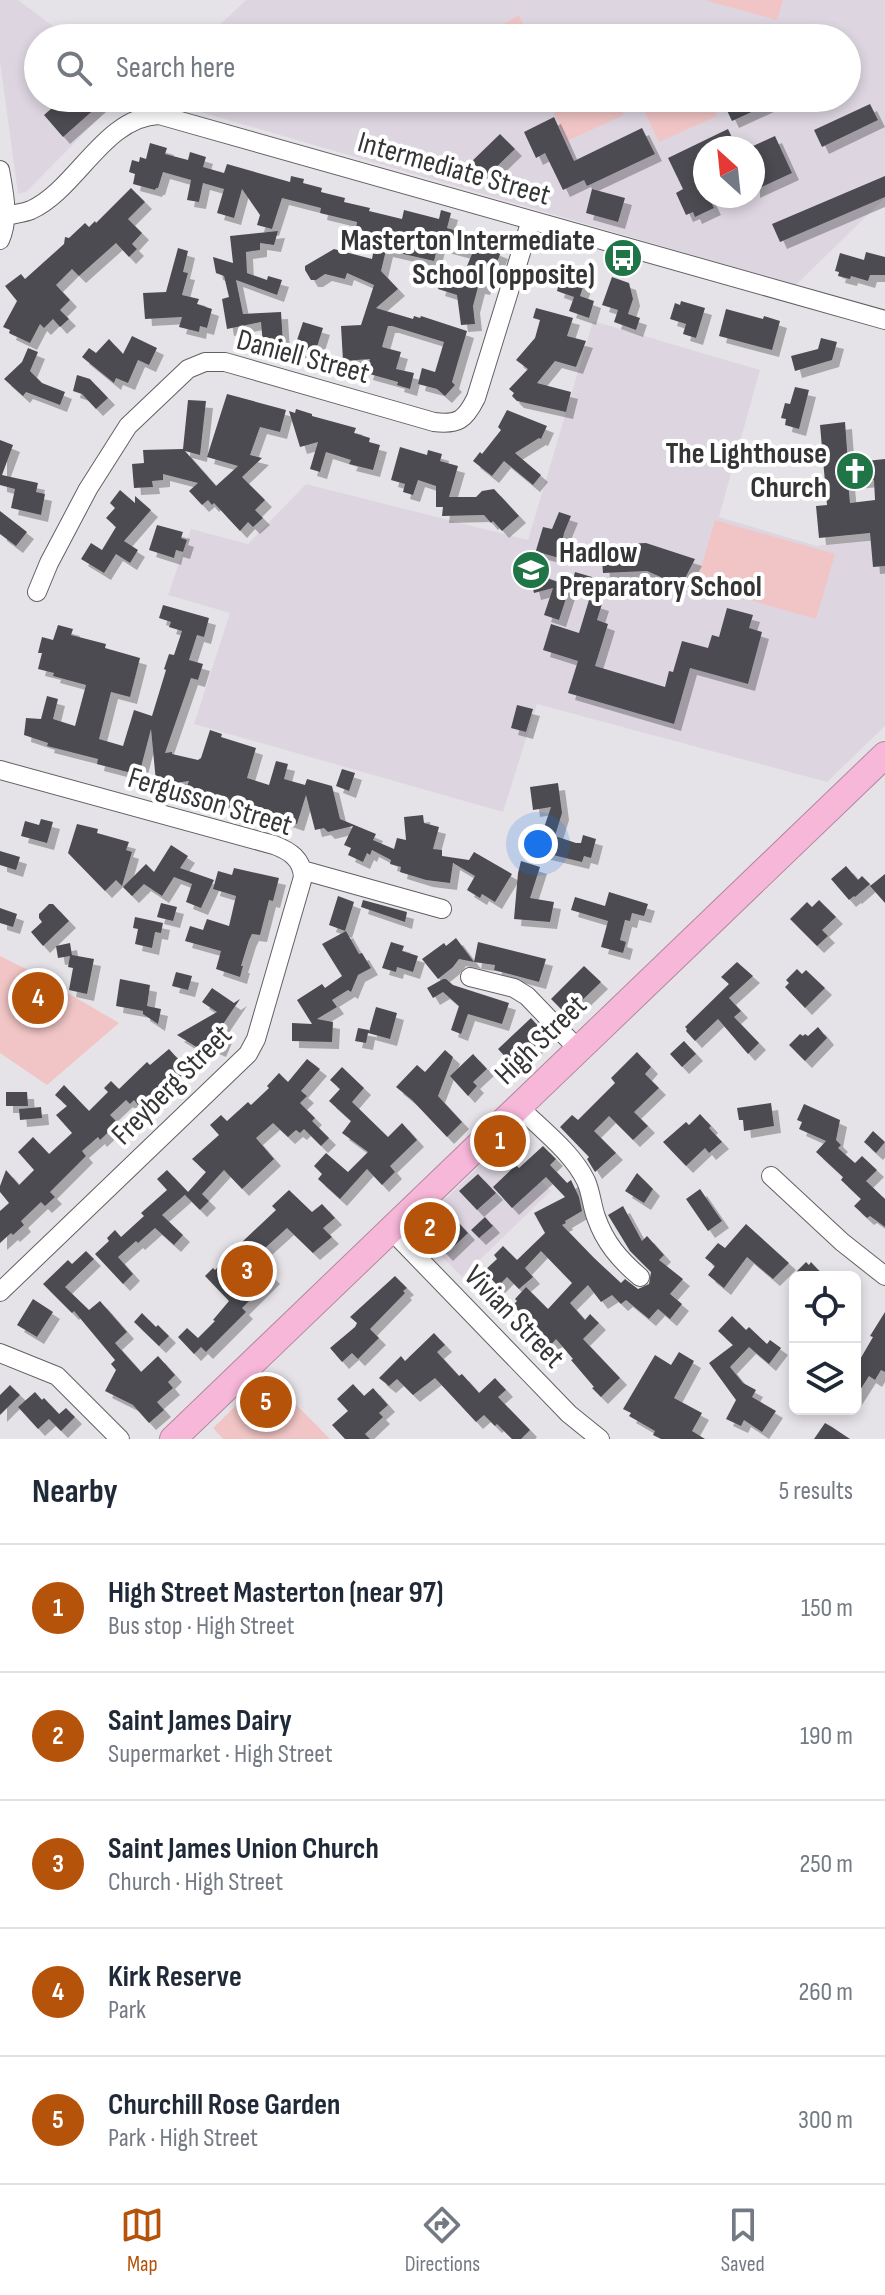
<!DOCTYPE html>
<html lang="en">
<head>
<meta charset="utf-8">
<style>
  body { margin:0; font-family:"Sofia Sans Condensed",sans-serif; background:#f6f6f7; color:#1f2937 }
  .controls { position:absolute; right:24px; bottom:24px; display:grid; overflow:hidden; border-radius:12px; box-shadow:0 4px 12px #0003 }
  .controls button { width:72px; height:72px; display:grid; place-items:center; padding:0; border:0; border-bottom:2px solid #e0e1e3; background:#fff; color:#1f2937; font:40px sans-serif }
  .compass { position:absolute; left:693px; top:136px; width:72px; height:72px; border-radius:50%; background:#fff; box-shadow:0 4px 12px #0003; rotate:333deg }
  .you { position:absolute; left:538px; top:844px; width:28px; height:28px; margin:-20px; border:6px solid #fff; border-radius:50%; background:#1a73e8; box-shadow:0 0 0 12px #1a73e833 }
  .badge { display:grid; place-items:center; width:52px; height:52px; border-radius:50%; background:#b45309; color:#fff; font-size:26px; font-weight:700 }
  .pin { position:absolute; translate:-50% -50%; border:4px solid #fff; box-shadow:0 2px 8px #0006 }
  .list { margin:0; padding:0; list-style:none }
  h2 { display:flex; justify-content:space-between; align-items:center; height:104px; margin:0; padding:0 32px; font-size:34px }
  h2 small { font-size:26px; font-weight:400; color:#747a83 }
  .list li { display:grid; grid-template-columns:52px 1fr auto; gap:24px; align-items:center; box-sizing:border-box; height:128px; padding:0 32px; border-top:2px solid #e0e1e3 }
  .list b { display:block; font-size:30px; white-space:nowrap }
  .list p { margin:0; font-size:26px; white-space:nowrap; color:#747a83 }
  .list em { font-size:26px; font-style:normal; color:#747a83 }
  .icon { flex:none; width:44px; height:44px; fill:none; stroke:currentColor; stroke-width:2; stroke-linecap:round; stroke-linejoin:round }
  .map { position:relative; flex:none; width:885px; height:1439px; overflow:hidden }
  .search { position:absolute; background:#fff; box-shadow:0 4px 12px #0003; left:24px; right:24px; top:24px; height:88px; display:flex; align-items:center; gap:20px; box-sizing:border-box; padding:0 28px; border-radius:44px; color:#747a83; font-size:30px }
  .sheet { height:744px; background:#fff }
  nav { display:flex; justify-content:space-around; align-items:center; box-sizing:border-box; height:112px; border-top:2px solid #e0e1e3; background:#fff; font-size:22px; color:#747a83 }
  nav a { display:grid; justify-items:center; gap:4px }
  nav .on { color:#b45309 }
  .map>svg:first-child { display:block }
  .built { fill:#ddd6e1; fill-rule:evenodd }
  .green { fill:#f1c5c5 }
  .building { fill:#4c4c51; fill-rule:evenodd; filter:url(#shadow) }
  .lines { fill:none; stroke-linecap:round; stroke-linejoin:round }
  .minor-casing { stroke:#636064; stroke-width:20 }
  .highway-casing { stroke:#b389a0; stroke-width:28 }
  .minor { stroke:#fff; stroke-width:18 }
  .highway { stroke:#f7b7d9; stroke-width:26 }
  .labels { text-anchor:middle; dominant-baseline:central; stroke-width:8; stroke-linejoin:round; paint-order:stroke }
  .street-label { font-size:30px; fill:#353436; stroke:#fff }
  .poi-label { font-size:30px; font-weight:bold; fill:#353436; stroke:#fff; text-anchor:end }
</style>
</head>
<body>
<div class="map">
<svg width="885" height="1439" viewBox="0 0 885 1439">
  <defs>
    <filter id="shadow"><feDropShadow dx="7" dy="7" stdDeviation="0" flood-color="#0004"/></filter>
  </defs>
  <rect width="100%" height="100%" fill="#e6e3e8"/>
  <path class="built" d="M0 0H18L69 38H38V98H129L109 108 26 192 18 194 0 62Z
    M246 0H885V198L796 285 190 109 171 98H847V38H206ZM705 148H753V196H705Z
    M593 321 760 370 719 517 817 546 885 538V726L827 782 537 704 503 812 194 724 230 613 168 595 191 529 248 544 306 484 528 540Z
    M504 1142 551 1191 462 1277 419 1233 420 1224Z"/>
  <path class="green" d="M704 0H783L777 20Z
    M519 15 530 38H500L495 29Z
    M588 98H617L624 115 567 141 554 113Z
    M679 98H709L717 116 659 142 645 113Z
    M715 520 835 554 816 619 696 585Z
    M0 956 30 971 119 1023 47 1085 0 1053Z
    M267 1375 330 1439H223L213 1428Z"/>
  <path class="building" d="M80 98H107L63 137 44 115 59 102 66 110Z
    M721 98H782L732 121Z
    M870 104 878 120 822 147 814 130Z
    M554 117 574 161 642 128 655 154 587 186 584 180 563 190 545 153 536 158 524 132Z
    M728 129 737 148H705V196H708L714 208 695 217 693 212 686 215 676 193 683 189 668 158Z
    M500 134 515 149 482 181 467 166Z
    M775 136 792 173 753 191V146Z
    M150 143 167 148 165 154 188 160 190 152 206 157 203 167 224 173 227 164 290 182 291 176 304 179 303 183 322 188 321 192 345 198 344 202 370 208 369 211 402 219 404 210 439 219 441 210 451 213 447 228 467 234 466 238 501 252 491 277 488 276 483 288 478 287 473 306 475 324 461 325 457 295 438 289 444 273 462 278 472 254 438 245 434 261 386 250 381 271 398 289 376 308 413 319 414 316 420 318 421 316 467 331 452 382 455 385 445 396 437 389 418 384 422 368 435 372 444 342 392 326H388L382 347 401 352 396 369 414 373 410 389 397 385 398 382 366 373 370 359 343 361 341 326 361 325 374 285 347 273 345 279 325 274 316 280H311L305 270V266L334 249 372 259 377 234 356 229 357 222 320 213 321 208 282 198 272 229 257 225 260 215 242 189 234 218 217 213 224 189 203 183 199 202 187 200 191 180 163 172 158 188H156L155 190 133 184 135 174 129 172 132 160 139 162 140 157 146 159Z
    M885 176V197L780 242 772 224Z
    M131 188 145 202 128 219 142 233 132 244 137 249 129 257 116 243 79 276 72 269 56 285 70 300 60 310 69 319 60 327 53 319 44 328 40 324 30 343 9 333 10 330 3 327 17 301 5 286 21 274 25 279 64 244 65 237 69 238 85 223 89 227 95 221 96 223Z
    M592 189 625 198 618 222 586 213Z
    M278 231 274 245 260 243V250L246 252 247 273 267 280 268 276 282 280 277 295 236 280 243 314 281 312 283 344 263 345 261 322 227 329 222 299 229 297 224 276 216 273 213 257 233 263 230 236Z
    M178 248 188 251 183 272 188 273 182 295 199 299 197 304 212 309 207 328 200 326 199 332 179 327 182 317 145 319 143 293 166 292Z
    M866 252 885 257V275H870L868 281 851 276 850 279 838 276 839 272 835 271 840 253 864 260Z
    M561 261 586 269 583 277 586 278 580 296 594 301 589 318 569 311 574 297 557 291 558 287 553 285Z
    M612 277 629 283 633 299 628 314 640 318 636 330 614 322 618 310 602 305Z
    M681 301 705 308 696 338 683 334 686 324 670 319 675 303 680 305Z
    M536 308 573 318 567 336 586 341 576 367 555 361 537 383 571 392 566 412 517 401 512 396 514 393 509 389 528 369 516 360 535 338 540 320 533 318Z
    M726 309 763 319 764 316 780 321 772 350 719 336Z
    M303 322 323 328 314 356 297 351 300 342 296 343Z
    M132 336 157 348 149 365 138 360 128 383 116 378 114 383 82 357 89 348 96 353 109 339 123 354Z
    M821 338 837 342 832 360 795 371 791 356 818 349Z
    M28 348 38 352 30 371 42 383 65 392 60 405 26 392 23 396 4 379 22 362Z
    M77 375 90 379 108 398 96 409 82 394 73 391Z
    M795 387 809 390 799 429 785 425 786 419 781 418 785 403 790 404Z
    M227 394 286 410 280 432 260 427 250 455 262 458 242 477 265 500 255 510 263 518 253 527 248 522 240 531 214 503 212 505 208 500 202 505 189 491 198 483 163 474V480L152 481 153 487 134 488 132 464 144 463 143 450 183 449 188 400 206 401 200 455 185 451 216 486 238 466 207 457Z
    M296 409 312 414V416L356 428 354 433 370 438 369 442 380 445 373 470 349 464 351 460 326 452 320 472 310 469 318 442 300 447 289 411 295 413Z
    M507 410 547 426 541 439 539 438 515 453 541 475 533 485 504 461 492 476 473 461 480 452 482 454 501 430 498 427Z
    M845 422 848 463 885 459V566L873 567 870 533 819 538 816 506 827 505 820 425ZM874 480 875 500 850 503 848 482Z
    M0 440 13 445 2 475 38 483 36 492 45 494 41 515 11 508 15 489 0 485Z
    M400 447 427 455 428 450 442 454 440 461 458 466 449 497H476L482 491 494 489 519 516 502 531 493 521 491 523 484 515 442 516 443 507H436V486L418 480 413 495 403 492 405 484 391 480Z
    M120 490 135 503V496L151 510 124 541 138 550 130 563 116 554 104 573 81 559 91 543 102 550 116 527 106 518 115 508 110 503Z
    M0 511 27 532 16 546 0 534Z
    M559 512 571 516 564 533 559 558 538 552 544 577 570 586 559 620 544 615 553 588 534 593 528 568 531 567 543 527 552 529Z
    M157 525 183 532 181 538 187 540 183 552 176 550 174 558 149 550Z
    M646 543 695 559 681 586 647 571 603 573 601 545Z
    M575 572 592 577 587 593 571 588Z
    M589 600 602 604 597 620 608 624 595 666 665 687 669 671 673 672 682 641 708 648 712 635 719 637 727 608 753 615 749 628 762 632 748 684 690 668 674 724 568 693 578 661 543 650 551 624 579 633Z
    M163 605 209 618 204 637 197 635 189 660 203 664 198 680 191 678 165 753 172 752V754L198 760 201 758 210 730 222 734 221 737 256 748 247 778 269 785 276 761 288 764 284 779 305 785 307 779 332 786 340 819 376 834 373 840 394 849 397 838 406 840 404 817 423 815 424 823 439 827 433 849 442 850V856L469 860 474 852 512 874 495 902 482 894 480 898 467 890 475 876 453 863 450 883 426 880 400 872 401 867 390 864 391 860 372 850 370 855 367 853 363 862 348 855 351 848 344 845 353 826 328 832 324 828 315 830 306 795 297 824 235 803 233 808 217 803 218 800 186 789 189 781 167 784 166 781 156 782 151 729 139 775 97 764 98 759 47 746 48 743 24 735 26 718 41 719 47 696 58 699 53 719 75 726 86 685 53 676 54 673 38 669 42 653H38L42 637 53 640 58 625 73 629 71 635 106 644 105 648 140 658 130 697 111 692 99 739 123 746 134 710 152 716 166 670 164 669 169 654 174 655 182 631 169 627 171 622 159 618Z
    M517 705 533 709 526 732 511 728Z
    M342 769 355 773 349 791 336 786Z
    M558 783 562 813 555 836 576 843H581L583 835 596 839 591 858 584 856 582 862 536 851 551 807 533 810 530 787Z
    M41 819 53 822 47 843 21 836 25 821 39 825Z
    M77 824 98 829 97 833 129 842 126 850 132 852 122 886 116 880 105 891 68 853Z
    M171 845 188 856 180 868 214 880 201 908 186 902 192 884 174 877 162 896 144 884 132 896 123 887 146 864 154 872Z
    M0 851 20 857 16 870 0 865Z
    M521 861 540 867 530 898 554 902 550 922 514 919 518 873Z
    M846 866 858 880 862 876 870 884 855 897 854 896 849 900 831 879Z
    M234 868 279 878 273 901 269 900 260 935 252 934 249 940 241 966H243L240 977 216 969 221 951 185 941 190 926 203 930 207 919 229 926 236 896 213 889 218 871 232 875Z
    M885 874V903L870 886Z
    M609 892 648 904 644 916 632 913 630 921 625 920 620 940 626 942 623 953 601 947 608 921 571 910 575 897 605 906Z
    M338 896 354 902 345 931 329 925Z
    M363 900 407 912 405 922 361 907Z
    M819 900 836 917 822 930 828 936 817 946 790 919 807 902 812 907Z
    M161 903 177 907 173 921 157 917Z
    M49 904H53L69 921 43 946 31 932 42 922 39 918V914Z
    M0 908 17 914 13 927 0 923Z
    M135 917 163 923 161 933 155 932 152 948 135 944 138 929 133 928Z
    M346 931 359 954 362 953 371 968 358 975 351 992 348 990 332 1000 337 1007 317 1019 333 1022 332 1042 292 1041V1023L312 1024 297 1000 322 984 325 988 342 976 322 944Z
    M456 938 474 962 459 959 453 967 438 979 422 959 444 943 446 946Z
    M391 942 404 946 402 951 418 956 413 972 397 967 396 972 382 968Z
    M478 942 546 959 539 982 494 970 495 965 474 962Z
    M70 943 72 955 94 959 87 994 69 990 73 968 68 967 70 956 58 958 56 946Z
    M737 962 753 976 729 998 741 1011 734 1017 759 1043 748 1054 718 1019 695 1041 686 1031 687 1029 685 1027 729 984 721 977Z
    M584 966 601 982 567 1015 551 999Z
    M797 969 802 974 806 970 825 988 805 1008 785 987 789 983 786 980Z
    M176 972 192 976 188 990 172 986Z
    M120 979 150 985 147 1006 161 1009 158 1024 143 1014V1011L116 1006Z
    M443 979H446L453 985 509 1003 502 1024 468 1014 461 1034 451 1030 459 1006 443 992 433 998 427 988Z
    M212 988 234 1003 240 999 217 1033 225 1036 219 1050 201 1042 198 1048 177 1035 217 1012 202 1002Z
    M376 1007 397 1013 390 1039 368 1033 366 1043 355 1041 358 1028 369 1030V1032Z
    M531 1018 547 1036 514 1066 498 1049Z
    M818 1027 827 1038 805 1061 789 1045 800 1034 803 1036 805 1034 808 1036Z
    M684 1041 696 1054 682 1067 670 1054Z
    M169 1049 188 1070 180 1077 175 1072 138 1105 134 1100 130 1104 126 1100 110 1115 118 1123 100 1140 98 1137 82 1151 86 1156 50 1192 55 1197 45 1206 41 1202 21 1221 24 1225 13 1235 11 1233 0 1243V1211L9 1203 0 1192V1186L6 1170 19 1185 34 1170 18 1152 33 1137 49 1154 72 1133 56 1115 67 1106 55 1095 64 1085 89 1111 108 1092 104 1088 111 1081 119 1089 147 1062 150 1065Z
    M445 1050 453 1057 438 1096 462 1122 447 1137 412 1100 396 1087 417 1065 425 1072Z
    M637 1052 651 1067 645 1074 659 1088 634 1112 648 1126 633 1140 609 1116 594 1131 616 1153 595 1172 587 1159 589 1157 560 1127 572 1115 578 1120 615 1083 611 1078Z
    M473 1054 487 1069 473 1082 477 1086 468 1096 450 1076Z
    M307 1059 320 1069 301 1091 307 1096 300 1103 315 1118 312 1121 329 1138 321 1146 304 1129 300 1133 296 1130 288 1137 273 1123 256 1138 274 1159 242 1189 224 1170 202 1194 209 1201 200 1210 185 1195 187 1193 162 1215 183 1235 174 1245 155 1228 138 1243 136 1241 118 1257 133 1274 123 1284 95 1254 109 1241 107 1238 115 1230 121 1237 144 1216 141 1213 167 1190 157 1179 167 1170 188 1192 206 1172 192 1159 219 1135 210 1125 221 1115 227 1121 248 1102 251 1105 269 1088 267 1086 279 1073 288 1082Z
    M342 1067 364 1088 352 1102 388 1137 402 1123 417 1140 390 1166 395 1172 382 1185 367 1169 340 1199 318 1179 322 1174 314 1166 326 1153 348 1172 368 1152 342 1133 351 1121 329 1101 340 1089 330 1080Z
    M6 1092H27L28 1106H6Z
    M771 1103 774 1126 744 1131 743 1120H739L737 1108Z
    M804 1104 840 1120 836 1140 841 1145 838 1148 855 1163 862 1156 877 1170 866 1181 885 1199V1227L870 1216 867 1218 854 1206 861 1199 841 1180 843 1177 816 1152 826 1141 799 1129 802 1122 797 1120Z
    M41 1107 42 1118 20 1120 19 1109Z
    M700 1114 711 1126 709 1128 722 1142 709 1153 705 1148 686 1166 663 1142 686 1122 689 1125Z
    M873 1131 885 1142 876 1153 864 1142Z
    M543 1146 556 1159 550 1165 567 1183 571 1180 579 1197 582 1211 565 1221 566 1223 562 1225 594 1258 621 1283 625 1279 638 1289 649 1284 651 1272 630 1251 608 1215 623 1206 642 1241 647 1236 664 1255 659 1260 683 1279 670 1294 682 1304 670 1319 658 1309 649 1319 626 1300 621 1304 612 1295 601 1302 588 1285 570 1303 585 1320 590 1314 599 1323 583 1339 620 1378 601 1397 592 1388 594 1387 571 1360 573 1359 556 1339 551 1345 513 1305 517 1301 515 1299 526 1287 548 1309 572 1283 541 1251 525 1268 533 1277 519 1289 507 1277 498 1286 484 1271 497 1259 494 1255 503 1246 517 1260 545 1233 534 1213 565 1197 546 1177 512 1208 493 1187 516 1165 519 1168Z
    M637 1173 653 1189 644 1203 625 1191Z
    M478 1174 496 1193 477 1210 459 1191Z
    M700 1189 722 1221 708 1231 686 1199Z
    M289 1190 312 1212 322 1204 335 1218 323 1228 332 1237 313 1253 287 1228 254 1258 273 1277 242 1308 246 1312 206 1352 201 1347 194 1354 178 1337 187 1328 198 1338 215 1321 213 1320 229 1301 205 1276 213 1268 215 1270 242 1244 241 1243 276 1210 272 1206Z
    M443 1206 468 1233 446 1254 430 1237 427 1239 418 1229Z
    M485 1217 493 1226 479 1238 471 1230Z
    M746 1224 789 1263 773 1279 747 1257 724 1288 708 1275 715 1266 705 1258 718 1243 725 1248Z
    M86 1251 94 1259 65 1287 89 1310 100 1301 127 1332 115 1343 141 1372 158 1356 175 1375 168 1382 173 1388 157 1402 164 1410 149 1423 133 1405 105 1391 116 1370 111 1364 115 1360 74 1311 72 1313 43 1284 68 1260 72 1264Z
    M806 1262 809 1265 811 1262 825 1277H803L797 1271Z
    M395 1276 407 1288 403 1291 405 1293 370 1329 379 1338 358 1359 352 1353 342 1362 330 1348 355 1327 357 1323 350 1317Z
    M33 1299 53 1312 37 1337 17 1325Z
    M885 1312V1372L881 1370 875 1380 869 1376 855 1398V1368L873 1337 870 1336Z
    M142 1313 156 1327 158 1325 169 1336 159 1346 134 1322Z
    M732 1316 746 1330 749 1327 767 1344 770 1340 781 1348 769 1364 749 1347 730 1367 743 1383 756 1390 752 1397 776 1411 762 1432 744 1420 741 1426 726 1419 736 1400 709 1363 733 1345 718 1331Z
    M434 1333 445 1345 437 1352 459 1376 462 1374 479 1393 495 1378 506 1390 498 1397 530 1430 521 1439H512L497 1424 495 1426 484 1415 476 1422 435 1378 413 1395 397 1379 389 1386 379 1378 401 1356 405 1361Z
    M679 1352 694 1361 674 1398 702 1413 692 1431 705 1439H661L653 1435 655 1431 629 1416 631 1413 623 1409 655 1355 671 1365Z
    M353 1384 364 1396 373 1388 388 1405 379 1413 383 1417 365 1434 370 1439H345L332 1425 348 1411 337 1399Z
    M10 1385 20 1395 0 1415V1395Z
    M35 1392 42 1400 44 1398 59 1414 66 1408 75 1417 61 1431 49 1419 38 1429 18 1407Z
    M825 1423 832 1427 850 1439H814Z"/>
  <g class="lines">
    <defs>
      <path id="minor" d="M0 170C4 193 10 218 0 240
        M6 216C14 214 24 213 31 210 77 189 104 117 159 115L885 320
        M37 592 49 563 88 489 128 426 188 369 205 362H225L434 422C458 425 465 420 476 398L531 220
        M0 770 274 845C290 851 302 859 303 877L256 1039 248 1054 0 1292
        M302 870 442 909
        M470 977 514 988 527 996 578 1049
        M519 1107C541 1129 572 1152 586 1181 591 1192 592 1206 596 1217 605 1243 620 1260 640 1277
        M771 1176 842 1242 885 1276
        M392 1231 569 1414 600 1439
        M0 1353 57 1376 120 1439"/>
      <path id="highway" d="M173 1439 885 755"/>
    </defs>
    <use href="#minor" class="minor-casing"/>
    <use href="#highway" class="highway-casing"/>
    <use href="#minor" class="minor"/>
    <use href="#highway" class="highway"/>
  </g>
  <defs>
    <symbol id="bus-disc" viewBox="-11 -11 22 22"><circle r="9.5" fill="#207547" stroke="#fff"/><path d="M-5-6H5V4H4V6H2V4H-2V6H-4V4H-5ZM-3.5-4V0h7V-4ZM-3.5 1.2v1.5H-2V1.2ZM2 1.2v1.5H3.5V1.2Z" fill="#fff"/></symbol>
    <symbol id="church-disc" viewBox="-11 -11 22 22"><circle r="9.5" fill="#207547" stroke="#fff"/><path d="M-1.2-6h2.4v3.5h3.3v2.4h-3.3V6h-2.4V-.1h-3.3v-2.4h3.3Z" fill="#fff"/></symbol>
    <symbol id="school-disc" viewBox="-11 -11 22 22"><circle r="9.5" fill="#207547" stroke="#fff"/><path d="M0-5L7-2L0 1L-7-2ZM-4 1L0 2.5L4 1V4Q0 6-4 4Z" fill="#fff"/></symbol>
  </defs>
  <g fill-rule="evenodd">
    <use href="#bus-disc" x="601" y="236" width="44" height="44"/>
    <use href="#church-disc" x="833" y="449" width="44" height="44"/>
    <use href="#school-disc" x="509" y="548" width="44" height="44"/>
  </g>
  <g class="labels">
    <g class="street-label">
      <text transform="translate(454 169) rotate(16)">Intermediate Street</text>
      <text transform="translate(303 357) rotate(15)">Daniell Street</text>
      <text transform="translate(210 802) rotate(17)">Fergusson Street</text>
      <text transform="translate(541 1040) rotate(-44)">High Street</text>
      <text transform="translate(172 1085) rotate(-45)">Freyberg Street</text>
      <text transform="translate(514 1317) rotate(46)">Vivian Street</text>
    </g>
    <g class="poi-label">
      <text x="595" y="241">Masterton Intermediate<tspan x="595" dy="34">School (opposite)</tspan></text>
      <text x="827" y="454">The Lighthouse<tspan x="827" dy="34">Church</tspan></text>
      <text x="559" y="553" text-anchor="start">Hadlow<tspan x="559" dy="34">Preparatory School</tspan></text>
    </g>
  </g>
</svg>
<div class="controls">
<button><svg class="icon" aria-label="locate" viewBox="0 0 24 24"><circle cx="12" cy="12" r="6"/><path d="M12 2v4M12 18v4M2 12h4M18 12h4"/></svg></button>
<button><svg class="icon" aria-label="layers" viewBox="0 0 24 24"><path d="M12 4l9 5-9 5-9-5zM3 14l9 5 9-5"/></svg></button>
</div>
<svg class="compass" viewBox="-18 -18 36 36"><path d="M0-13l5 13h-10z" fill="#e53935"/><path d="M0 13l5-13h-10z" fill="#747a83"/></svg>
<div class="you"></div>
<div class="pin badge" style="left:500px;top:1141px">1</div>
<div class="pin badge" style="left:430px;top:1228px">2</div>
<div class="pin badge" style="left:247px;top:1271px">3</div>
<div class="pin badge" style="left:38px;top:998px">4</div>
<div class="pin badge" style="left:266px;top:1402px">5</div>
<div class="search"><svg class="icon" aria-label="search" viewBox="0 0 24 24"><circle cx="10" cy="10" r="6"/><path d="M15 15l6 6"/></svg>Search here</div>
</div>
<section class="sheet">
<h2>Nearby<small>5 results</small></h2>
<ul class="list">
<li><span class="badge">1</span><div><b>High Street Masterton (near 97)</b><p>Bus stop · High Street</p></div><em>150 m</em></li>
<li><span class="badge">2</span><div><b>Saint James Dairy</b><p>Supermarket · High Street</p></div><em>190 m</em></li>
<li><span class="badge">3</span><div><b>Saint James Union Church</b><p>Church · High Street</p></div><em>250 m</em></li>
<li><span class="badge">4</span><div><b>Kirk Reserve</b><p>Park</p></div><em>260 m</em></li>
<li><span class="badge">5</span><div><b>Churchill Rose Garden</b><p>Park · High Street</p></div><em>300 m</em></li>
</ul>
</section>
<nav>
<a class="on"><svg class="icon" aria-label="map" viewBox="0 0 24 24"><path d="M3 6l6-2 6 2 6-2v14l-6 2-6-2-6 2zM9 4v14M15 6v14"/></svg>Map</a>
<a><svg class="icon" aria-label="directions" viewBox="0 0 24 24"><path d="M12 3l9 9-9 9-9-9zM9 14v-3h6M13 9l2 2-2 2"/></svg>Directions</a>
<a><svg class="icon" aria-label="saved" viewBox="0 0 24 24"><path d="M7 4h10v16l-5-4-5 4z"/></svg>Saved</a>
</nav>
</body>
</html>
